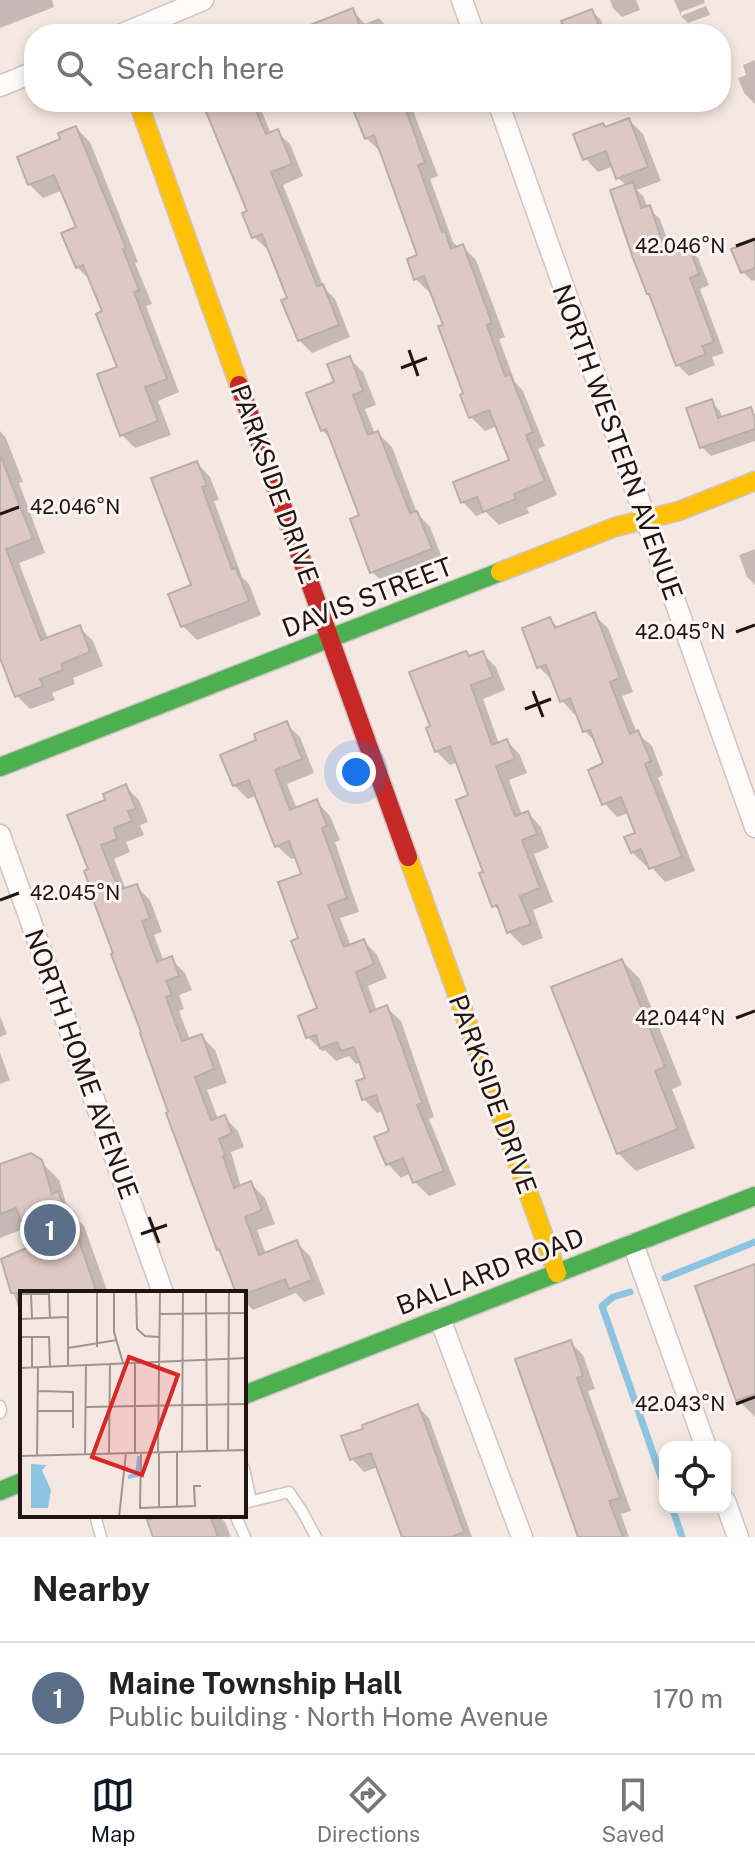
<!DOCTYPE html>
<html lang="en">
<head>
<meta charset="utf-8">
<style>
  body { margin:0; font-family:"Public Sans",sans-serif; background:#f2f2f2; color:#222 }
  .controls { position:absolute; right:24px; bottom:24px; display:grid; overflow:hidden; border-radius:16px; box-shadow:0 4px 12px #0003 }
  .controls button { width:72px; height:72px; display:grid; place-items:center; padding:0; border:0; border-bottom:2px solid #e0e0e0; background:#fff; color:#222; font:40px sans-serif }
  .you { position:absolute; left:356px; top:772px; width:28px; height:28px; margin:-20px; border:6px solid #fff; border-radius:50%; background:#1a73e8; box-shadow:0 0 0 12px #1a73e833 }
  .badge { display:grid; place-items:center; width:52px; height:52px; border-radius:50%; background:#111827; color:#fff; font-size:26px; font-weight:700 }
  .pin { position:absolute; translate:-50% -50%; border:4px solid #fff; box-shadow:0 2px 8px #0006 }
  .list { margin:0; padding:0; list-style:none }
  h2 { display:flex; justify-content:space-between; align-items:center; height:104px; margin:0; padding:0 32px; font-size:34px }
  h2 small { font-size:26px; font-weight:400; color:#767676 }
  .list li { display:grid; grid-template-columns:52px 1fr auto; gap:24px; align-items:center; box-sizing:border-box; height:112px; padding:0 32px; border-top:2px solid #e0e0e0 }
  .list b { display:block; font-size:30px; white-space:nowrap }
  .list p { margin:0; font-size:26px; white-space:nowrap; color:#767676 }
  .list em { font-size:26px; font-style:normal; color:#767676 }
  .icon { flex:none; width:44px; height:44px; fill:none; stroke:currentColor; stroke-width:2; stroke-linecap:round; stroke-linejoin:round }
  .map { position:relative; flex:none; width:755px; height:1537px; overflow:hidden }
  .search { position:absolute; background:#fff; box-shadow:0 4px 12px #0003; left:24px; right:24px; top:24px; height:88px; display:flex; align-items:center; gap:20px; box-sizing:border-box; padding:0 28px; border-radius:32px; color:#767676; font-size:30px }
  .sheet { height:216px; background:#fff }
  nav { display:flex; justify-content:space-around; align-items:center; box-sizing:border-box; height:112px; border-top:2px solid #e0e0e0; background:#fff; font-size:22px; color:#767676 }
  nav a { display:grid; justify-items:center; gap:4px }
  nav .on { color:#111827 }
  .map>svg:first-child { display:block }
  .shadow { fill:#0003 }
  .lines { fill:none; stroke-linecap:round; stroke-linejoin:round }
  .stream { stroke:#8cc4e1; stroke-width:7 }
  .building { fill:#dec8c4; stroke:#baaeab; stroke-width:2 }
  .lane-casing { stroke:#cfc4c0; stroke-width:13 }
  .street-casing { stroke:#cfc4c0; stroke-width:23 }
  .fast-casing { stroke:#cfc4c0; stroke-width:21 }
  .slow-casing { stroke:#cfc4c0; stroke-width:21 }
  .jam-casing { stroke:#cfc4c0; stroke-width:21 }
  .lane { stroke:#fefcfb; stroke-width:10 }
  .street { stroke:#fefcfb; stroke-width:20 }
  .fast { stroke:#4caf50; stroke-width:18 }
  .slow { stroke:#ffc107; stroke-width:18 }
  .jam { stroke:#c62828; stroke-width:18 }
  .ticks { fill:none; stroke:#201511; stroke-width:3 }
  .labels { text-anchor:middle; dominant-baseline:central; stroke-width:6; stroke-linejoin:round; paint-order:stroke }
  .street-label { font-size:26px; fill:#201511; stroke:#fcf5f3 }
  .inset-river { fill:none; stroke:#8cc4e1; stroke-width:4 }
  .inset-road { fill:none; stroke:#a0948f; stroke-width:2 }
  .view { fill:#d62828; fill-opacity:0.15; stroke:#d62828; stroke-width:4 }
  .inset-edge { fill:none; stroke:#201511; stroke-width:4 }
  .ticks-label { font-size:20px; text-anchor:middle; fill:#201511; stroke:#fcf5f3; stroke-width:6; stroke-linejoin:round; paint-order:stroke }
</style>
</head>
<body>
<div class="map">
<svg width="755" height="1537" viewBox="0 0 755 1537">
  <rect width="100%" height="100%" fill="#f5e8e3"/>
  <path class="shadow" d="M0 0H52L54 7 0 28Z
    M610 0H636L640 10 622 17 613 8Z
    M674 0H704L705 3 681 12V16Z
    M706 6 710 15 688 23 681 16Z
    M352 10 365 24 379 18 393 34H324Z
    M592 11 601 20 606 34H568Z
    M755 60V104L744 93 738 78 746 75 743 65Z
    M204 102H258L271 134 277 132 290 144 303 176 283 185 324 288 335 299 350 337 312 353 299 340 290 299 270 248 267 249 254 237 250 212Z
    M366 102H416L418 106 412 108 438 176 430 179 453 242 459 248 463 247 476 260 505 337 499 339 515 382 523 391 545 446 538 449 557 495 527 508 529 513 499 525 486 512 476 516 463 502 511 461 497 426 485 431 471 417 445 326 432 292 430 293 416 279 419 256 380 151 366 138 368 108Z
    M629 120 643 134 661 181 637 190 643 196 648 208 660 219 672 253 687 247 698 258 709 285 700 289 724 353 712 357 715 365 689 376 678 365 627 186 618 178 614 166 598 172 585 158 606 129Z
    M76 128 90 142 138 262 135 263 152 304 146 306 179 392 158 401 171 435 135 448 122 435 120 368 104 312 92 282 77 267 78 228 63 190 43 198 29 184 63 140Z
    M755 242V280L752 281 743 272Z
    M349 358 363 372 376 405 365 409 375 434 378 433 392 447 417 513 430 527 444 563 386 585 372 572 361 516 332 440 322 430 336 383Z
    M711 401 720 411 723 419 750 409 755 414V441L711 456 702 447Z
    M0 431 6 438 23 482 19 483 45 553 19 563 48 639 79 627 93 641 103 666 73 678 75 684 52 693 55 700 30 709 17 696 0 640Z
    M197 463 210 477 219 500 214 501 242 577 249 584 261 615 197 640 183 626 194 586Z
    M755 549V585L747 577 739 555Z
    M594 615 608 628 633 692 622 696 637 733 652 746 663 775 658 778 695 871 665 882 649 864 646 866 632 852 637 834 629 813 617 817 604 803 606 765 597 744 585 731 578 714 575 715 562 701 553 681 539 667 550 620 559 628Z
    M482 653 496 667 505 690 483 699 499 744 507 741 520 755 527 773 509 780 522 815 528 813 541 827 549 848 534 854 553 902 533 910 543 938 523 946 509 932 502 913 494 906 471 797 458 762 450 765 436 751 433 727 470 658Z
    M286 724 300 737 314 773 287 784 297 809 317 802 330 816 340 840 335 842 359 912 340 918 351 946 364 941 377 955 387 978 368 986 377 1011 387 1008 401 1021 434 1117 429 1119 456 1185 429 1196 415 1182 411 1173 401 1178 388 1164 392 1132 384 1110 377 1113 364 1099 367 1080 361 1062 356 1064 349 1056 336 1061 325 1050 322 1051 308 1037 320 1010 301 940 303 875 297 857 291 859 277 846 257 795 248 799 234 785 259 742Z
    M126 787 139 800 148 822 140 825 144 835 126 842 130 852 114 859 126 890 136 886 150 900 162 932 154 935 164 962 171 959 185 973 192 990 179 995 184 1009 179 1011 190 1040 201 1036 215 1050 227 1083 207 1090 218 1119 224 1117 238 1131 244 1147 231 1152 241 1187 251 1184 265 1198 275 1224 257 1230 266 1254 296 1242 310 1256 325 1294 304 1302 296 1293 253 1310 244 1301V1293H238L171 1113 91 871 108 802Z
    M622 961 640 979 682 1085 672 1089 695 1148 636 1171 618 1153Z
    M0 1016 7 1034 0 1037Z
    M0 1053 10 1080 0 1084Z
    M41 1162 59 1180 66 1203 75 1212 79 1221 84 1226 108 1293H22V1311L18 1307 3 1260 33 1247 26 1228 0 1238V1166Z
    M755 1266V1417L738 1400Z
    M570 1342 583 1355 595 1389 588 1391 631 1511 621 1514 629 1537H580Z
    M417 1406 429 1418 472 1537H403L378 1467 364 1472 352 1459Z
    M171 1515H218L225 1522 231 1537H155Z"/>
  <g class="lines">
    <path class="stream" d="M665 1278 755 1242
      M630 1292 613 1297 602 1306 665 1488
      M672 1507 682 1537"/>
  </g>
  <path class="building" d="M353 8 363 34H290V33Z
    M592 9 602 34H566L561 21Z
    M202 102H252L266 134 278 129 292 164 271 172 317 286 323 284 339 325 298 341 281 300 287 298 262 234 252 238 242 213 247 211Z
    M364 102H403L425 163 418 165 442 232 445 231 451 249 463 244 492 323 487 325 505 376 510 374 533 432 526 435 545 481 514 494 516 499 483 512 477 497 461 503 453 482 509 460 489 410 469 418 460 395 463 393 438 326 443 325 424 276 414 280 407 259 417 255 374 135 365 139 354 112 366 107Z
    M629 118 648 167 616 179 606 151 583 160 573 134 603 123 605 127Z
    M76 126 126 248 123 249 139 290 134 292 167 379 145 387 158 421 120 436 97 374 117 367 96 314 102 311 83 265 76 268 61 233 76 227 54 175 28 185 17 157 60 139 58 133Z
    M633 182 641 208 650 205 666 253 688 244 699 274 690 278 714 342 702 346 706 354 676 366 649 294H647L633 258 610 190Z
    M755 240V268L741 273 731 249Z
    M350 356 363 391 353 395 368 435 378 431 410 513 417 511 432 549 370 573 350 519 359 515 326 429 321 431 306 393 334 382 327 364Z
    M712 399 718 418 751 407 755 419V429L700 448 686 408Z
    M0 457H1L33 539 6 549 41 640 80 625 90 652 61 664 63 670 40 679 43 686 15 697 0 658Z
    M197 461 207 486 202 487 232 569 236 568 249 601 181 627 168 594 191 585 151 478Z
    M595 612 620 678 610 682 630 734 638 730 651 761 645 764 682 857 649 869 641 849 631 853 624 837 635 833 621 797 602 805 588 770 603 763 590 730 583 732 570 698 560 702 546 665 537 668 522 628 550 617 555 628Z
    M466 651 469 656 483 651 493 677 471 685 492 745 507 739 515 759 496 766 515 816 528 811 537 834 522 840 540 888 520 896 531 924 507 933 497 905 492 907 479 873 483 872 456 800 468 795 450 746 435 752 426 728 430 726 409 672Z
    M287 721 302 759 275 770 290 810 317 799 327 826 322 828 347 898 328 905 344 947 364 939 374 964 356 972 370 1012 387 1005 422 1103 417 1105 444 1171 413 1183 403 1158 386 1165 374 1137 389 1131 376 1095 362 1100 356 1081 365 1078 354 1047 341 1051 337 1042 320 1048 316 1035 306 1038 298 1016 317 1008 291 941 298 938 278 882 301 874 289 841 275 847 249 780 233 786 220 755 256 740 254 734Z
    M126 784 136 809 128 811 132 821 114 828 117 839 101 845 119 890 137 884 150 918 142 921 157 962 172 956 179 976 166 981 172 995 166 997 182 1041 202 1034 214 1069 195 1077 211 1120 225 1115 232 1133 219 1139 225 1155 223 1156 234 1188 251 1181 262 1210 245 1217 259 1255 297 1240 312 1280 289 1289 285 1279 248 1293H236L219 1249 217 1250 166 1113 168 1112 140 1033 141 1032 111 954 113 953 92 897H94L84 871 88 869 67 815 105 800 103 794Z
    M622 959 665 1067 655 1071 678 1129 617 1154 551 987Z
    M31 1153 42 1160 52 1194 58 1191 64 1207 67 1206 97 1293H11L1 1259 31 1246 16 1208 0 1214V1164Z
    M755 1264V1394L736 1401 695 1286Z
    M571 1340 583 1376 577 1378 620 1498 609 1501 623 1537H578L515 1359Z
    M418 1404 464 1532 451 1537H402L371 1453 350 1460 341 1436 363 1429 362 1425Z
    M164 1515H210L218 1537H153L147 1520Z"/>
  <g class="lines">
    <defs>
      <path id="lane" d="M0 1406 1 1410 0 1413
        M244 1468 251 1501
        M244 1503 289 1492 302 1511 316 1537
        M95 1515 101 1537
        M235 1515 245 1537"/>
      <path id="street" d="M462 0 474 34
        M122 34 203 0
        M0 86 34 72
        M498 102 755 827
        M0 835 163 1293
        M633 1244 706 1447
        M440 1319 522 1537
        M725 1501 738 1537"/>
      <path id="fast" d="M0 767 500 572
        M244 1395 755 1196
        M0 1491 22 1482"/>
      <path id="slow" d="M138 102 239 385
        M500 572 615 527 679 511 755 481
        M408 857 557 1273"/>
      <path id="jam" d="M239 385 408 857"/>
    </defs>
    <use href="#lane" class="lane-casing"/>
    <use href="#street" class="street-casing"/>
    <use href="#fast" class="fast-casing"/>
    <use href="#slow" class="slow-casing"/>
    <use href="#jam" class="jam-casing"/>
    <use href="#lane" class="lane"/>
    <use href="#street" class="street"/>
    <use href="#fast" class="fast"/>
    <use href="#slow" class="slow"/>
    <use href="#jam" class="jam"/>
  </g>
  <path class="ticks" d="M736 246 755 239M409 350 418 376M401 368 427 358M0 514 19 507M736 632 755 625M533 691 543 717M525 709 551 699M0 900 19 893M736 1018 755 1011M149 1217 159 1243M141 1234 167 1225M736 1404 755 1397"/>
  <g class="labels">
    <g class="street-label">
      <text transform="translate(618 442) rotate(70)">NORTH WESTERN AVENUE</text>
      <text transform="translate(275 484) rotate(70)">PARKSIDE DRIVE</text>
      <text transform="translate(367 597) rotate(-21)">DAVIS STREET</text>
      <text transform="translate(82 1064) rotate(70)">NORTH HOME AVENUE</text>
      <text transform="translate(493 1094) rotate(70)">PARKSIDE DRIVE</text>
      <text transform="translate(490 1271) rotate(-21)">BALLARD ROAD</text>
    </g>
  </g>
  <g transform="translate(20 1291)">
    <rect width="226" height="226" fill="#f5e8e3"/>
    <path d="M11 173 27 174 22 179 31 199 28 217H11Z" fill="#8cc4e1"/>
    <path class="inset-river" d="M108 186 117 184 119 165"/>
    <path class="inset-road" d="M94 0V41L103 72M116 0 117 38 125 45 139 46M186 0 187 160M11 2 12 28M0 3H29L30 27M139 23 226 22M0 28 48 26M0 46H29L30 75M12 46V76M77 56V0M48 57 97 49M48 74V0M0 77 226 67M18 100 53 101V137M66 116 226 113M18 120H53M208 160 209 0M138 161 140 0M162 161 163 0M89 162 90 72M115 162V71M121 162 120 217 175 215 174 195H181M65 163 66 73M17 164 18 76M0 165 226 159M157 215V161M139 216V161M99 226 106 162"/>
    <path class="view" d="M109 66 158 84 122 184 72 166Z"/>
    <rect width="226" height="226" class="inset-edge"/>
  </g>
  <g class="ticks-label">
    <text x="680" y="253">42.046°N</text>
    <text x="75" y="514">42.046°N</text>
    <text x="680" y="639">42.045°N</text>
    <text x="75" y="900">42.045°N</text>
    <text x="680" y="1025">42.044°N</text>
    <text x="680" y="1411">42.043°N</text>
  </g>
</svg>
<div class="controls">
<button><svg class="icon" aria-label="locate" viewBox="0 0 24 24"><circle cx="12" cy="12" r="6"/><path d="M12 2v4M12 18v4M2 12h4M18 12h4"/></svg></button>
</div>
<div class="you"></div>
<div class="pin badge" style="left:50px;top:1230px;background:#5c6f8a">1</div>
<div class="search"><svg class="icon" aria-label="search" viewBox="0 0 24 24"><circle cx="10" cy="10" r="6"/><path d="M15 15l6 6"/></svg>Search here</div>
</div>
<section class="sheet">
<h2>Nearby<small></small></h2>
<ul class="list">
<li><span class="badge" style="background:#5c6f8a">1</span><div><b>Maine Township Hall</b><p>Public building · North Home Avenue</p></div><em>170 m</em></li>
</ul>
</section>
<nav>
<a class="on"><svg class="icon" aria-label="map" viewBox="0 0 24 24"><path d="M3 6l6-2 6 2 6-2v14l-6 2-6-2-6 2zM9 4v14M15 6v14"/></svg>Map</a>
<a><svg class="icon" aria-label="directions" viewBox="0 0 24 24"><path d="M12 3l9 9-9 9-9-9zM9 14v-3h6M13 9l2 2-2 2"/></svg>Directions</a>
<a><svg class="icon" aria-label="saved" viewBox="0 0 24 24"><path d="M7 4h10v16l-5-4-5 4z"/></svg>Saved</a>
</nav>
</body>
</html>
